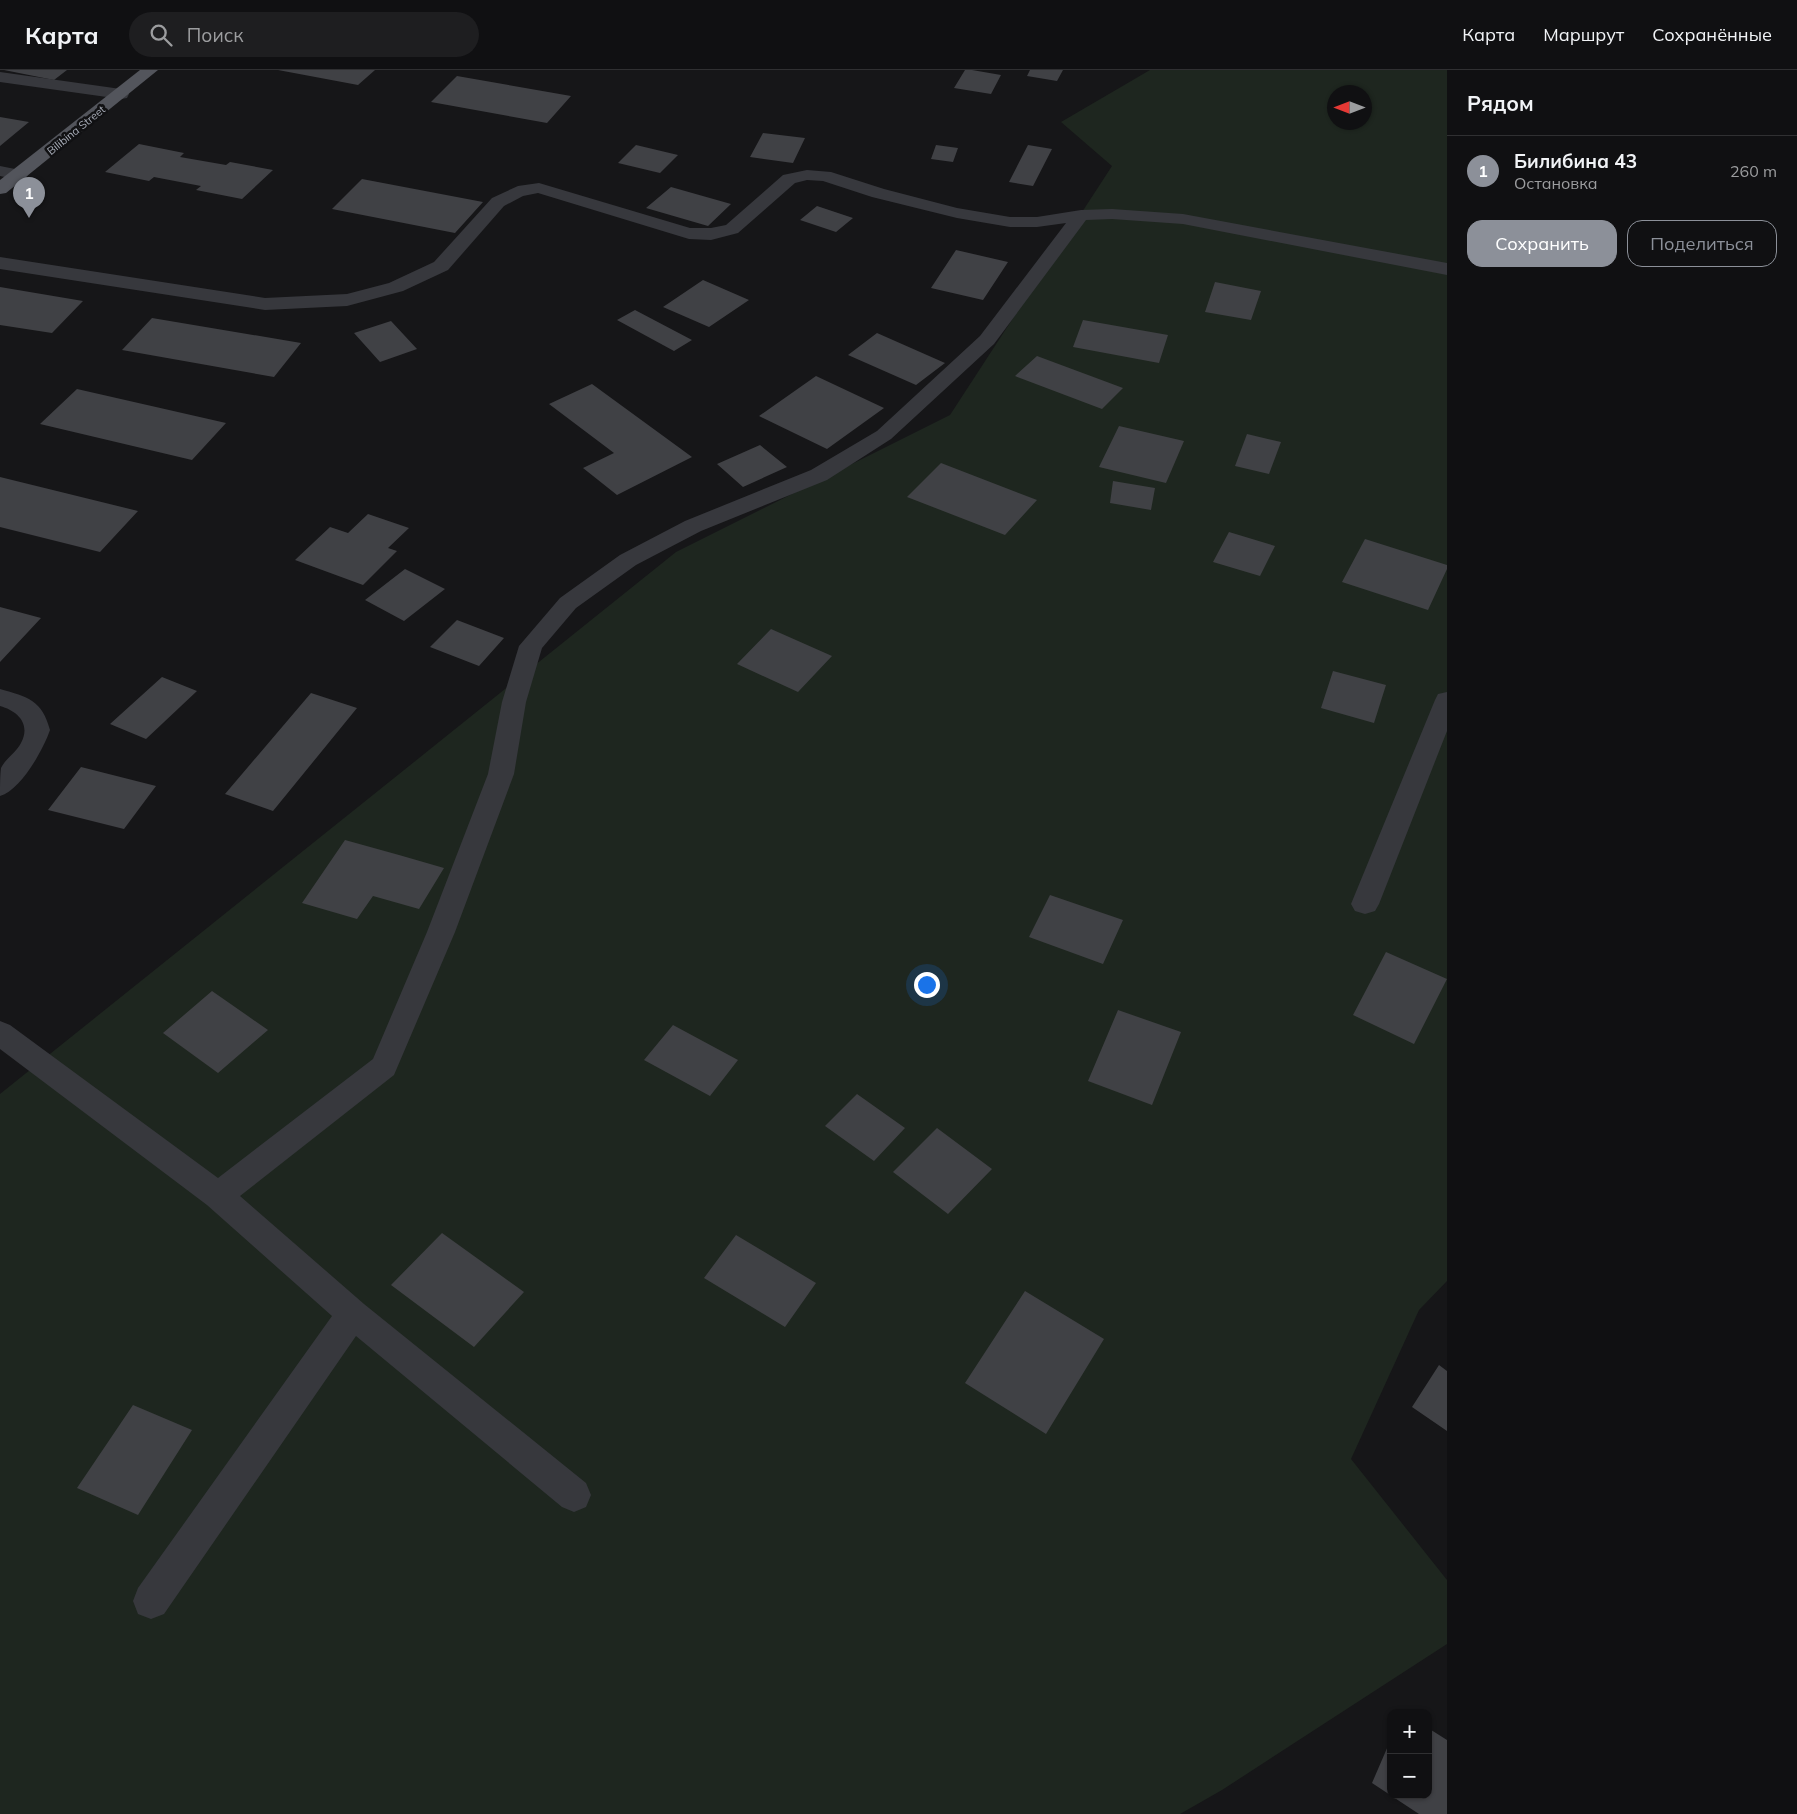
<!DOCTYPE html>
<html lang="ru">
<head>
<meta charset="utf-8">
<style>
  body { margin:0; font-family:Mulish,sans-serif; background:#1e1e20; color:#f1f3f6 }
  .controls { position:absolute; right:15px; bottom:15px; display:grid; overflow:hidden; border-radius:10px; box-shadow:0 1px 4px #0004 }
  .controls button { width:45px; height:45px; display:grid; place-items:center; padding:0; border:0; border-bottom:1px solid #303032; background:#101012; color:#f1f3f6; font:25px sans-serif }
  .compass { position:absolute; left:1327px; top:15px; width:45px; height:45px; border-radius:50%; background:#101012; box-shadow:0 1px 4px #0004; rotate:270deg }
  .you { position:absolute; left:926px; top:914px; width:18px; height:18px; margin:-12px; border:4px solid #fff; border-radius:50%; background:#1a73e8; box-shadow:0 0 0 8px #1a73e833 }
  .badge { display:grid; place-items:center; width:32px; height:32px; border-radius:50%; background:#8c9099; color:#fff; font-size:16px; font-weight:700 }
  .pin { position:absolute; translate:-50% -41px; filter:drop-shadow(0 1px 2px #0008) }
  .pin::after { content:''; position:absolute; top:26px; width:18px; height:15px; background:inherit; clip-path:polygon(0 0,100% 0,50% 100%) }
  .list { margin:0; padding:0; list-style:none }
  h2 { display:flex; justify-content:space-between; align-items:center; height:65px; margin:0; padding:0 20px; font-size:21px }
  h2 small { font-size:16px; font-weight:400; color:#9c9d9f }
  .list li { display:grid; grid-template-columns:32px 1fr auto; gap:15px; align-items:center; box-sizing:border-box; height:70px; padding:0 20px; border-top:1px solid #303032 }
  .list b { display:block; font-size:19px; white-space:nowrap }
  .list p { margin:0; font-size:16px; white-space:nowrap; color:#9c9d9f }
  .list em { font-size:16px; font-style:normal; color:#9c9d9f }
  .actions { display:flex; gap:10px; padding:15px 20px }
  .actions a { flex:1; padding:11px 0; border:1px solid #8c9099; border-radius:15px; text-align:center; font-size:18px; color:#8c9099 }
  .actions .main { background:#8c9099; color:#fff }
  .icon { flex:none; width:28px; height:28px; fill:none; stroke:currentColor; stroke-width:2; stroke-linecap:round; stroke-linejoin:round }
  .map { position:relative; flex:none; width:1447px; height:1744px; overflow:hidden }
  header { display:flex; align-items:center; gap:30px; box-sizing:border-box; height:70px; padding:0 25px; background:#101012; border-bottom:1px solid #303032 }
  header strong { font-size:24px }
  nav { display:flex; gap:28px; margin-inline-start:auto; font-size:18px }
  .search { width:350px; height:45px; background:#1e1e20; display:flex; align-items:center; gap:12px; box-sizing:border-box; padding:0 18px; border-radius:28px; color:#9c9d9f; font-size:19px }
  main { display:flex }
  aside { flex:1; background:#101012 }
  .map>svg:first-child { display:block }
  .green { fill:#1e261f; fill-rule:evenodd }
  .building { fill:#404145 }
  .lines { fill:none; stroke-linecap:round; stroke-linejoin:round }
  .minor { fill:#37383d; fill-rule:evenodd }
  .major { fill:#53555c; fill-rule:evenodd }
  .labels { text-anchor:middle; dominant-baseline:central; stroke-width:5; stroke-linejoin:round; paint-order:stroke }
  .far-street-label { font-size:11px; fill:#a8adb8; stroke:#111113 }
</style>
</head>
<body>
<header>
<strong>Карта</strong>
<div class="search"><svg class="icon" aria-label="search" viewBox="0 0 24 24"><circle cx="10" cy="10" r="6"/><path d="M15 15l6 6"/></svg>Поиск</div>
<nav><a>Карта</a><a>Маршрут</a><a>Сохранённые</a></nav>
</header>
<main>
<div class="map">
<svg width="1447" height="1744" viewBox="0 0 1447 1744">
  <rect width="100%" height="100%" fill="#161618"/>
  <path class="green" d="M1150 0H1447V1211L1419 1240 1351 1389 1447 1510V1574L1222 1720 1180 1744H0V1024L676 482 950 345 1112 96 1061 52ZM1334 22H1364V52H1334Z"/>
  <path class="building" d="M4 0H67L54 10Z
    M278 0H375L358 15Z
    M965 0H972L1001 5 991 24 954 18Z
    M1030 0H1063L1057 11 1027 6Z
    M457 6 571 26 547 53 431 32Z
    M0 47 29 52 0 76Z
    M763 63 805 68 793 93 750 87Z
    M139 74 184 83 180 87 226 95 230 92 273 100 242 129 196 120 201 116 154 107 149 111 105 102Z
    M636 75 678 85 660 103 618 93Z
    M936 75 958 78 953 92 931 89Z
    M1028 75 1052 79 1033 116 1009 112Z
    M362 109 483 132 455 163 332 139Z
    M671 117 731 134 708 156 646 138Z
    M817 136 853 148 836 162 800 150Z
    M956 180 1008 192 983 230 931 218Z
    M703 210 749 230 709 257 663 237Z
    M1215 212 1261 221 1251 250 1205 242Z
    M0 217 83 231 52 263 0 255Z
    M635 240 692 270 674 281 617 250Z
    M152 248 301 273 274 307 122 280Z
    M1083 250 1168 265 1159 293 1073 277Z
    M391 251 417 279 380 292 354 263Z
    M877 263 945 293 916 315 848 285Z
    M1037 286 1123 318 1102 339 1015 306Z
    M816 306 884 338 827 379 759 346Z
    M592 314 692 387 617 425 583 398 614 383 549 334Z
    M77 319 226 353 192 390 40 354Z
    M1119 356 1184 371 1166 413 1099 397Z
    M1247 364 1281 372 1269 404 1235 396Z
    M760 375 787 397 743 417 717 394Z
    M941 393 1037 430 1005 465 907 427Z
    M0 407 138 441 100 482 0 457Z
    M1113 411 1155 418 1151 440 1110 433Z
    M368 444 409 458 388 478 397 481 363 515 295 490 330 457 348 463Z
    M1229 462 1275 476 1260 506 1213 492Z
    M1365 469 1447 495V499L1428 540 1342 512Z
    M405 499 445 519 404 551 365 530Z
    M0 537 41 548 0 592Z
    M457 550 504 568 479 596 430 577Z
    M771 559 832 586 798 622 737 594Z
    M1333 601 1386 615 1374 653 1321 638Z
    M162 607 197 621 146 669 110 654Z
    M311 623 357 638 273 741 225 724Z
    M81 697 156 716 124 759 48 740Z
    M345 770 399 785 444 798 419 839 373 826 357 849 302 833Z
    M1050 825 1123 850 1103 894 1029 867Z
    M1386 882 1447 909 1414 974 1353 945Z
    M212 921 268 960 218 1003 163 963Z
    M1118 940 1181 962 1152 1035 1088 1011Z
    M673 955 738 990 710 1026 644 990Z
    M857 1024 905 1058 874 1091 825 1056Z
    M937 1058 992 1099 948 1144 893 1102Z
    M442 1163 524 1222 474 1277 391 1215Z
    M736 1165 816 1213 785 1257 704 1208Z
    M1025 1221 1104 1269 1046 1364 965 1313Z
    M1439 1295 1447 1301V1361L1412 1337Z
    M133 1335 192 1360 138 1445 77 1418Z
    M1428 1658 1447 1670V1744H1419L1372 1713 1391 1669V1725H1428Z"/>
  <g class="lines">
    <path class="minor" d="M0 2 121 19 127 20 129 24 127 28 121 29 0 12Z
      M0 96 25 101 28 105 25 109 19 110 0 106Z
      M807 100 831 102 884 119 957 138 1010 147H1037L1081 140 1112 139 1183 144 1447 193V205L1183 154 1112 149 1086 150 994 274 891 369 827 410 701 461 636 495 576 538 542 578 526 632 514 704 455 862 394 1005 240 1126 364 1234 586 1413 591 1425 586 1437 574 1442 562 1437 356 1266 164 1544 151 1549 138 1544 133 1531 138 1518 332 1246 207 1135 0 979V951L10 955 218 1108 373 989 427 862 488 704 502 632 519 576 560 528 620 485 685 451 811 400 877 361 980 266 1066 153 1037 157H1010L957 148 872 127 823 111 807 110 795 113 738 163 711 170 689 169 538 123 523 126 504 136 448 200 403 221 347 236 265 240 0 199V187L265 228 347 224 389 213 434 192 492 128 518 116 539 113 690 158H711L726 155 783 105Z
      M0 619C28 627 42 630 50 660 43 680 21 720 0 726 0 719 0 705 1 698 5 689 16 683 21 673 31 654 18 641 0 636Z
      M1447 622V661L1379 834 1375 841 1365 844 1355 841 1351 834 1435 630 1438 624Z"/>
    <path class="major" d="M140 0H158L6 123 0 124V110Z"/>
  </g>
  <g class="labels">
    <g class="far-street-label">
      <text transform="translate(76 60) rotate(-39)">Bilibina Street</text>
    </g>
  </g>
</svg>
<div class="controls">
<button>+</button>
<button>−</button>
</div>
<svg class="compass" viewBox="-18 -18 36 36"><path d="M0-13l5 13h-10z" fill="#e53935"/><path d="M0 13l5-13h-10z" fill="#9c9d9f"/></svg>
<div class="you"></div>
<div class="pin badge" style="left:29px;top:148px">1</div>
</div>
<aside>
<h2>Рядом<small></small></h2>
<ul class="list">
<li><span class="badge">1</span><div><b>Билибина 43</b><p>Остановка</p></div><em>260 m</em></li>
</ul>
<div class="actions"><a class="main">Сохранить</a><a>Поделиться</a></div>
</aside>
</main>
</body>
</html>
